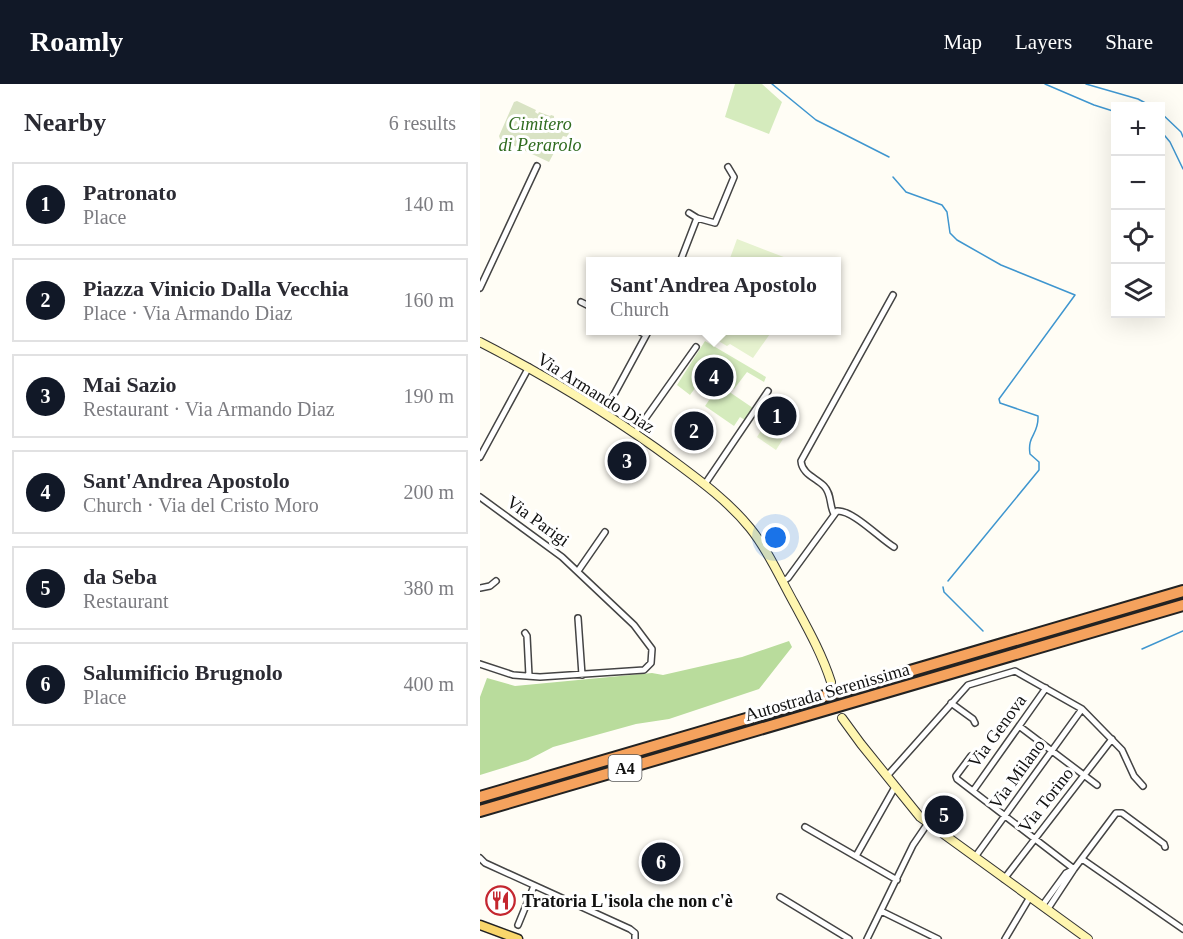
<!DOCTYPE html>
<html lang="en">
<head>
<meta charset="utf-8">
<style>
  body { margin:0; font-family:Georgia,serif; background:#f2f2f3; color:#2b2b33 }
  .controls { position:absolute; right:18px; top:18px; display:grid; overflow:hidden; border-radius:0px; box-shadow:0 6px 24px #0002 }
  .controls button { width:54px; height:54px; display:grid; place-items:center; padding:0; border:0; border-bottom:2px solid #e1e1e2; background:#fff; color:#2b2b33; font:30px sans-serif }
  .you { position:absolute; left:296px; top:454px; width:21px; height:21px; margin:-15px; border:4px solid #fff; border-radius:50%; background:#1a73e8; box-shadow:0 0 0 9px #1a73e833 }
  .badge { display:grid; place-items:center; width:39px; height:39px; border-radius:50%; background:#111827; color:#fff; font-size:20px; font-weight:700 }
  .pin { position:absolute; translate:-50% -50%; border:3px solid #fff; box-shadow:0 2px 6px #0006 }
  .popup { position:absolute; left:106px; top:173px; width:255px; height:78px; box-sizing:border-box; display:grid; place-content:center; border-radius:0px; background:#fff; filter:drop-shadow(0 2px 4px #0005); font-size:20px; white-space:nowrap; color:#7c7c81 }
  .popup b { font-size:22px; color:#2b2b33 }
  .popup::after { content:''; position:absolute; left:50%; top:100%; margin-left:-12px; border:12px solid transparent; border-top-color:#fff }
  .list { margin:0; padding:0; list-style:none }
  h2 { display:flex; justify-content:space-between; align-items:center; height:78px; margin:0; padding:0 24px; font-size:26px }
  h2 small { font-size:20px; font-weight:400; color:#7c7c81 }
  .list li { display:grid; grid-template-columns:39px 1fr auto; gap:18px; align-items:center; box-sizing:border-box; height:84px; margin:0 12px 12px; padding:0 12px; border:2px solid #e1e1e2; border-radius:0px }
  .list b { display:block; font-size:22px; white-space:nowrap }
  .list p { margin:0; font-size:20px; white-space:nowrap; color:#7c7c81 }
  .list em { font-size:20px; font-style:normal; color:#7c7c81 }
  .icon { flex:none; width:33px; height:33px; fill:none; stroke:currentColor; stroke-width:2; stroke-linecap:round; stroke-linejoin:round }
  .map { position:relative; flex:none; width:703px; height:855px; overflow:hidden }
  header { display:flex; align-items:center; gap:36px; box-sizing:border-box; height:84px; padding:0 30px; background:#111827; color:#fff }
  header strong { font-size:28px }
  nav { display:flex; gap:33px; margin-inline-start:auto; font-size:21px }
  main { display:flex }
  aside { flex:1; background:#fff }
  .map>svg:first-child { display:block }
  .green { fill:#d5ebbd }
  .forest { fill:#b9dc9c }
  .cemetery { fill:#d9e3c4 }
  .pitch { fill:#e6f2cf }
  .lines { fill:none; stroke-linecap:round; stroke-linejoin:round }
  .stream { stroke:#3f96cf; stroke-width:1.5 }
  .secondary-tunnel { stroke:#dbdad3; stroke-width:8; stroke-dasharray:8 4; stroke-linecap:butt }
  .street-casing { stroke:#444; stroke-width:8 }
  .secondary-casing { stroke:#333; stroke-width:10 }
  .primary-casing { stroke:#222; stroke-width:11 }
  .highway-casing { stroke:#222; stroke-width:14 }
  .street { stroke:#fff; stroke-width:5 }
  .secondary { stroke:#fff6b0; stroke-width:8 }
  .primary { stroke:#f9d66b; stroke-width:8 }
  .highway { stroke:#f5a25d; stroke-width:10 }
  .labels { text-anchor:middle; dominant-baseline:central; stroke-width:6; stroke-linejoin:round; paint-order:stroke }
  .shield { fill:#fff; stroke:#585858; stroke-width:1.5 }
  .shield-label { font-size:16px; font-weight:bold; fill:#111 }
  .park-label { font-size:18px; font-style:italic; fill:#2f6b1f; stroke:#fff }
  .street-label { font-size:18px; fill:#111; stroke:#fff }
  .poi-label { font-size:18px; font-weight:bold; fill:#111; stroke:#fff; text-anchor:start }
</style>
</head>
<body>
<header>
<strong>Roamly</strong>
<nav><a>Map</a><a>Layers</a><a>Share</a></nav>
</header>
<main>
<aside>
<h2>Nearby<small>6 results</small></h2>
<ul class="list">
<li><span class="badge">1</span><div><b>Patronato</b><p>Place</p></div><em>140 m</em></li>
<li><span class="badge">2</span><div><b>Piazza Vinicio Dalla Vecchia</b><p>Place · Via Armando Diaz</p></div><em>160 m</em></li>
<li><span class="badge">3</span><div><b>Mai Sazio</b><p>Restaurant · Via Armando Diaz</p></div><em>190 m</em></li>
<li><span class="badge">4</span><div><b>Sant'Andrea Apostolo</b><p>Church · Via del Cristo Moro</p></div><em>200 m</em></li>
<li><span class="badge">5</span><div><b>da Seba</b><p>Restaurant</p></div><em>380 m</em></li>
<li><span class="badge">6</span><div><b>Salumificio Brugnolo</b><p>Place</p></div><em>400 m</em></li>
</ul>
</aside>
<div class="map">
<svg width="703" height="855" viewBox="0 0 703 855">
  <rect width="100%" height="100%" fill="#fffdf5"/>
  <path class="green" d="M255 0H282L302 18 289 50 245 33Z
    M225 257 286 293 284 298 267 288 254 305 246 299 250 294 248 279 241 276 228 278 223 284 216 281 215 283C223 296 218 300 210 311L197 301Z
    M245 305 273 324 265 336 260 333 254 342 225 322 236 306Z"/>
  <path class="forest" d="M309 557 312 563 279 605 189 635 156 640 73 663 48 676 0 691V613L7 594 35 602 172 589 183 591 262 573Z"/>
  <path class="cemetery" d="M37 17 56 26 55 28 58 30 59 28 70 32 71 31 74 32V34L91 45 87 53 83 52 69 78 20 55 19 52 34 18Z"/>
  <path class="pitch" d="M257 155 314 177H249Z
    M221 247V246L292 247 273 274 250 260 247 262Z
    M284 342 303 355 296 366 277 353Z"/>
  <g class="lines">
    <path class="stream" d="M292 0 336 36 409 73
      M565 0 614 21 636 28
      M606 0 658 15 671 22
      M680 28 701 48 703 53
      M680 46 690 58 703 85
      M413 93 426 108 462 121 467 128 470 149 477 156 521 181 595 211 519 315 520 319 558 332C559 351 547 351 550 370L559 378V386L468 497
      M463 503 464 508 503 547
      M662 565 703 547"/>
    <path class="secondary-tunnel" d="M351 598 362 634"/>
    <defs>
      <path id="street" d="M209 129 217 134
        M200 178 217 134 235 139 254 93 248 83
        M0 204 57 82
        M101 218 111 223
        M157 246 166 251
        M124 329 169 246
        M155 349 216 263
        M0 373 49 283
        M225 400 288 307
        M0 413 82 473 154 541 172 565 171 579 164 586 60 593 33 591 0 580
        M354 430C349 421 352 410 344 402 336 394 322 390 321 377L413 211
        M98 487 125 448
        M302 498 308 494 357 427C373 426 399 454 414 463
        M0 504 10 502 16 497
        M98 534 102 591
        M45 549 47 552 49 592
        M471 619 493 635 495 639
        M539 642 617 701
        M491 672 476 692 477 695 594 785
        M407 692 488 601 535 587 602 625 642 666 654 692 663 702
        M493 707 566 604
        M325 743 417 796
        M376 772 415 703
        M495 773 602 625
        M0 774 5 779 150 845 155 849V855
        M602 775 703 845
        M524 795 632 655
        M300 813 369 855
        M562 822 586 789 594 785
        M567 826 594 785 636 729H642L684 760 685 763
        M401 827 458 855
        M38 841 54 802
        M387 855 433 761 448 739
        M525 855 550 813"/>
      <path id="secondary" d="M0 258C68 293 133 332 195 378 222 398 249 418 270 444 288 466 300 494 314 519 328 545 342 570 351 598
        M362 634 381 660 440 733 608 855"/>
      <path id="primary" d="M0 841 38 855"/>
      <path id="highway" d="M0 713 703 507
        M0 727 703 521"/>
    </defs>
    <use href="#street" class="street-casing"/>
    <use href="#secondary" class="secondary-casing"/>
    <use href="#primary" class="primary-casing"/>
    <use href="#highway" class="highway-casing"/>
    <use href="#street" class="street"/>
    <use href="#secondary" class="secondary"/>
    <use href="#primary" class="primary"/>
    <use href="#highway" class="highway"/>
  </g>
  <defs>
    <symbol id="restaurant-ring" viewBox="-11 -11 22 22"><circle r="9.5" fill="#fff" stroke="#c4262e" stroke-width="1.5"/><path d="M-5-6h1v4h1v-4h1v4h1v-4h1v5L-1.5 .5V6h-2V.5L-5-1ZM5-6V6H3V1.5H1.5Q1.5-4 5-6Z" fill="#c4262e"/></symbol>
  </defs>
  <g fill-rule="evenodd">
    <use href="#restaurant-ring" x="4" y="800" width="33" height="33"/>
  </g>
  <g class="labels">
    <rect class="shield" x="128.5" y="671" width="33" height="26" rx="4.5"/>
    <g class="shield-label">
      <text x="145" y="684">A4</text>
    </g>
    <g class="park-label">
      <text x="60" y="40">Cimitero<tspan x="60" dy="21">di Perarolo</tspan></text>
    </g>
    <g class="street-label">
      <text transform="translate(116 309) rotate(32)">Via Armando Diaz</text>
      <text transform="translate(58 437) rotate(36)">Via Parigi</text>
      <text transform="translate(347 608) rotate(-16)">Autostrada Serenissima</text>
      <text transform="translate(517 647) rotate(-54)">Via Genova</text>
      <text transform="translate(537 690) rotate(-54)">Via Milano</text>
      <text transform="translate(566 716) rotate(-52)">Via Torino</text>
    </g>
    <g class="poi-label">
      <text x="42" y="817">Tratoria L'isola che non c'è</text>
    </g>
  </g>
</svg>
<div class="controls">
<button>+</button>
<button>−</button>
<button><svg class="icon" aria-label="locate" viewBox="0 0 24 24"><circle cx="12" cy="12" r="6"/><path d="M12 2v4M12 18v4M2 12h4M18 12h4"/></svg></button>
<button><svg class="icon" aria-label="layers" viewBox="0 0 24 24"><path d="M12 4l9 5-9 5-9-5zM3 14l9 5 9-5"/></svg></button>
</div>
<div class="you"></div>
<div class="pin badge" style="left:297px;top:332px">1</div>
<div class="pin badge" style="left:214px;top:347px">2</div>
<div class="pin badge" style="left:147px;top:377px">3</div>
<div class="pin badge" style="left:234px;top:293px">4</div>
<div class="popup"><b>Sant'Andrea Apostolo</b>Church</div>
<div class="pin badge" style="left:464px;top:731px">5</div>
<div class="pin badge" style="left:181px;top:778px">6</div>
</div>
</main>
</body>
</html>
